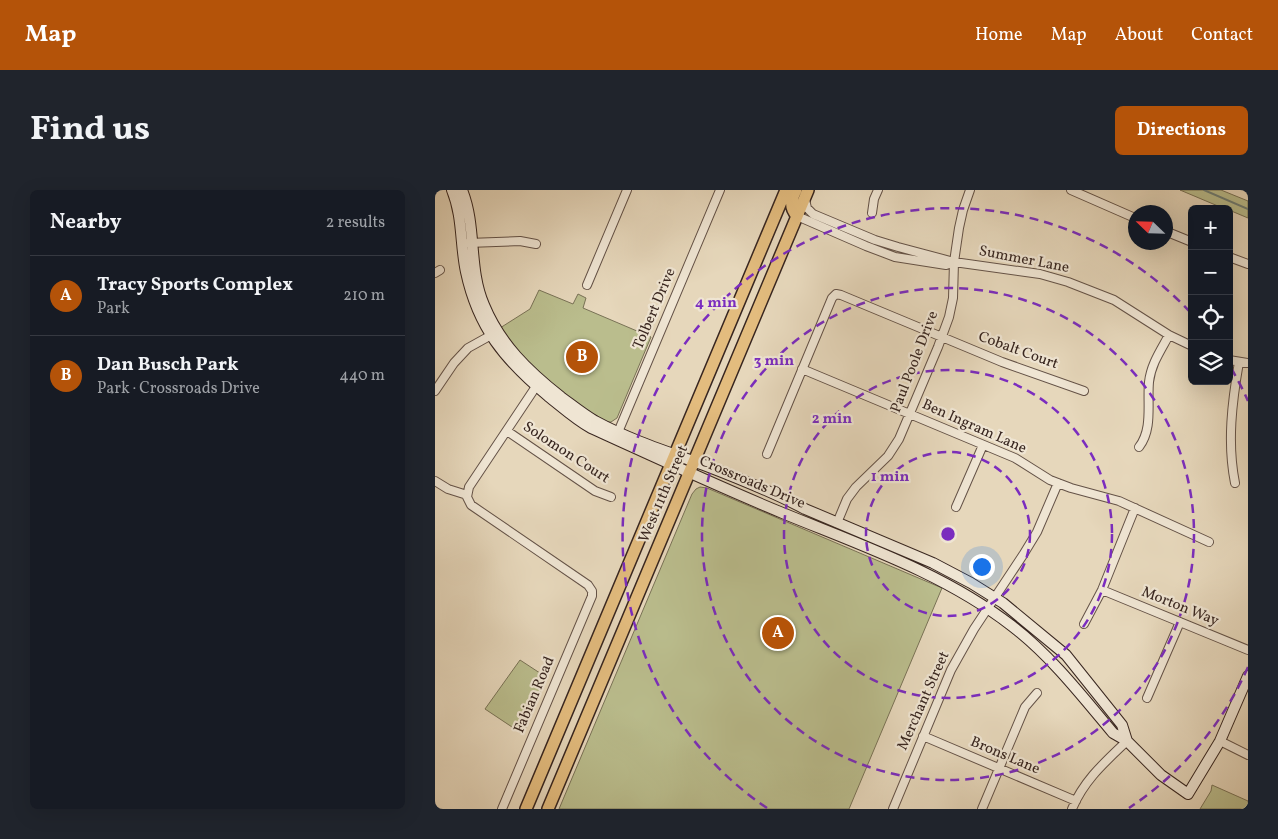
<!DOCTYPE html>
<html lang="en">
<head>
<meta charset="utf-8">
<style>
  body { margin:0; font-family:Vollkorn,serif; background:#20242c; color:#f1f3f6 }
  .controls { position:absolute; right:15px; top:15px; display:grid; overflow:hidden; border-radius:8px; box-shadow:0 5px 20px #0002 }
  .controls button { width:45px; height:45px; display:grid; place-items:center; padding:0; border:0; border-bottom:1px solid #363941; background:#171b24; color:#f1f3f6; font:25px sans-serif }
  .compass { position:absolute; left:693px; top:15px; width:45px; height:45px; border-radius:50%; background:#171b24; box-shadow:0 5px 20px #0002; rotate:293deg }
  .you { position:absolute; left:546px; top:376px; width:18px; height:18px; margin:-12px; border:4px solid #fff; border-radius:50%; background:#1a73e8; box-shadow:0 0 0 8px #1a73e833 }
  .badge { display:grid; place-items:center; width:32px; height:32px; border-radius:50%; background:#b45309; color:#fff; font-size:16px; font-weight:700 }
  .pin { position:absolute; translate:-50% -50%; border:2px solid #fff; box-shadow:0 1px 5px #0006 }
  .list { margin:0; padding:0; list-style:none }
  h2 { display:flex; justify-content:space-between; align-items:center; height:65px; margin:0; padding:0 20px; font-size:21px }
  h2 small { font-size:16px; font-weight:400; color:#9ea1a6 }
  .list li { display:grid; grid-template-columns:32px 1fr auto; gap:15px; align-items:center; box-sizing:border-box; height:80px; padding:0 20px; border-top:1px solid #363941 }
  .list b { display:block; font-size:19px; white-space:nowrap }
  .list p { margin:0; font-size:16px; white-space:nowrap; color:#9ea1a6 }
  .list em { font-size:16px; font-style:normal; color:#9ea1a6 }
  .icon { flex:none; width:28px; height:28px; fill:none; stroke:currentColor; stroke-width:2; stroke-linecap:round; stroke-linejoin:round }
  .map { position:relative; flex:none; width:813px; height:619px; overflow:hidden; border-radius:8px }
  header { display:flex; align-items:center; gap:30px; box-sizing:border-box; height:70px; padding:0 25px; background:#b45309; color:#fff }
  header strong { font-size:24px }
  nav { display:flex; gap:28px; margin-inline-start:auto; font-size:18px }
  .intro { display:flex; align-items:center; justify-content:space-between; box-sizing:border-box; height:120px; padding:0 30px }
  h1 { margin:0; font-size:35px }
  .button { padding:12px 22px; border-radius:8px; background:#b45309; color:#fff; font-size:18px; font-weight:700 }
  main { display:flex; gap:30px; padding:0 30px }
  aside { flex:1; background:#171b24; border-radius:8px; box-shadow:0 5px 20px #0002 }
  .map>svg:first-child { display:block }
  .green { fill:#babd8d; stroke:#797256 }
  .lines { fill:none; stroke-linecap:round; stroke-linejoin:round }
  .stream { stroke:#707f76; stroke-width:2 }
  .street-casing { stroke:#645247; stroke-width:10 }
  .secondary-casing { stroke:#382620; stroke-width:12 }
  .primary-casing { stroke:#382620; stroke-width:14 }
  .street { stroke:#efe5d3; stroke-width:8 }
  .secondary { stroke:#efe5d3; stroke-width:10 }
  .primary { stroke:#e3bc7e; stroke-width:11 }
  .ring { fill:none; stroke:#7b2cbf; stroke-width:2.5; stroke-dasharray:9 6 }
  .labels { text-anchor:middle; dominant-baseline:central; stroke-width:4.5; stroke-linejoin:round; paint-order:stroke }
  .street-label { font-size:15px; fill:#382620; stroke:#efe5d3 }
  .centre { fill:#7b2cbf; stroke:#efe5d3; stroke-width:2.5 }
  .ring-label { font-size:15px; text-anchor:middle; font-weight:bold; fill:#7b2cbf; stroke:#efe5d3; stroke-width:4.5; stroke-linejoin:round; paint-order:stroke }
</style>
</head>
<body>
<header>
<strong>Map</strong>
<nav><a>Home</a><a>Map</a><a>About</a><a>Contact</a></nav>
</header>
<div class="intro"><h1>Find us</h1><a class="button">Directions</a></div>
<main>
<aside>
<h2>Nearby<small>2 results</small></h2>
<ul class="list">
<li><span class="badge">A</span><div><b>Tracy Sports Complex</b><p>Park</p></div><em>210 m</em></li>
<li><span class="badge">B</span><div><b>Dan Busch Park</b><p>Park · Crossroads Drive</p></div><em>440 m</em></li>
</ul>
</aside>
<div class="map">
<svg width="813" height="619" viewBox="0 0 813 619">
  <rect width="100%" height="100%" fill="#e6d7bb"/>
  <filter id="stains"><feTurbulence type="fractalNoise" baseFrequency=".004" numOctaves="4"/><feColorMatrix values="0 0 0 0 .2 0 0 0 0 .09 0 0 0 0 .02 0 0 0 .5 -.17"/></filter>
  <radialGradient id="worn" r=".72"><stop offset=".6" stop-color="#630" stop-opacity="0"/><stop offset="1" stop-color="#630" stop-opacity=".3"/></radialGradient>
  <path class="green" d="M745 0H786L813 11V28L794 20V19H790Z
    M104 100 138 114 143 104 151 108 148 118 216 147 182 228 176 232H171L146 217 91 172 65 138 95 119Z
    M265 297 272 298 507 398 414 619H124L257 304 261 299Z
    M85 470 111 487 89 542 86 543 50 519Z
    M777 595 813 611V619H765L776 601Z"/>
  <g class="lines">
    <path class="stream" d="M769 0 813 19"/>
    <defs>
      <path id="street" d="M636 0 700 28
        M370 10 372 18 378 24 440 50 463 57 519 72 605 84 633 92 679 110 734 145 757 156
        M437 23 439 9 443 0
        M362 26 431 56 460 67 511 75 519 72
        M730 41 757 52
        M33 53 85 51 101 54
        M794 67 813 74
        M0 83 5 80
        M152 95 192 0
        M794 170 813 173
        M367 179 580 268 615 290 636 298 684 311 774 352
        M0 201 19 173 33 158 60 143
        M72 241 160 301 176 307
        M181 247 285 0
        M704 257C718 239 712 214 714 192 716 174 726 160 734 145
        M332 264 397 108 401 104 406 105 567 172 649 201
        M0 291 13 299 32 305
        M800 293C792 253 797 212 804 172
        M521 317 548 255
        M402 333 412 309 421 297 453 266 464 249 503 157 514 127 518 108 519 72 524 38 528 20 535 0
        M667 400 813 460
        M649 434 667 400 700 318
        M712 508 745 432
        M488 546 641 611
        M785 551 813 565
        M67 619 157 406V401L153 395 36 315 32 307 34 297 104 192
        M458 619 516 480 539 439 588 365 602 342 623 293
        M547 619 590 517 602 503
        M637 619C649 590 670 572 692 551"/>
      <path id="secondary" d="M17 0C28 27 25 54 31 82 43 138 70 170 113 206 127 217 140 229 156 238 220 267 284 297 350 324 428 356 510 384 577 436 616 466 647 506 678 543L692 551 726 585 753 604 785 551 813 486
        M27 0C42 37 33 78 49 115 65 154 93 181 126 207 137 215 148 224 160 231 195 250 233 262 269 275 303 288 338 302 370 319L498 373 536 393 568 413 631 465 687 535 692 551"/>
      <path id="primary" d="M361 0C356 10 354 17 362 26
        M91 619 351 0
        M113 619 373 0"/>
    </defs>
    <use href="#street" class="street-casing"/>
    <use href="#secondary" class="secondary-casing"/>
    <use href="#primary" class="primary-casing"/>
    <use href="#street" class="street"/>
    <use href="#secondary" class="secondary"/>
    <use href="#primary" class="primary"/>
  </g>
  <g class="ring">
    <circle cx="513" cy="344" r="82"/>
    <circle cx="513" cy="344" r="164"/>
    <circle cx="513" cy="344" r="246"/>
    <path d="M813 477A328 328 0 0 1 694 618M332 618A328 328 0 1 1 755 122M796 178A328 328 0 0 1 813 211"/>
  </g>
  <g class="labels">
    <g class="street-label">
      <text transform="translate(589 70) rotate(11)">Summer Lane</text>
      <text transform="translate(220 119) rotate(-67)">Tolbert Drive</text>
      <text transform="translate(583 161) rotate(20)">Cobalt Court</text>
      <text transform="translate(480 172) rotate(-69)">Paul Poole Drive</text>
      <text transform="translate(539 237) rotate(24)">Ben Ingram Lane</text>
      <text transform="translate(131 263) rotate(33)">Solomon Court</text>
      <text transform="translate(317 293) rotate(23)">Crossroads Drive</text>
      <text transform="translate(229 304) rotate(-67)">West 11th Street</text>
      <text transform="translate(745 417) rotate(22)">Morton Way</text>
      <text transform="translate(100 505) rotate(-67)">Fabian Road</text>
      <text transform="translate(489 511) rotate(-66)">Merchant Street</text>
      <text transform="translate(570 566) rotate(23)">Brons Lane</text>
    </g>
  </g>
  <circle cx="513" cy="344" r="8" class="centre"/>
  <g class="ring-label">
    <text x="281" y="117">4 min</text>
    <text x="339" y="175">3 min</text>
    <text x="397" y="233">2 min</text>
    <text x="455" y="291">1 min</text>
  </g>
  <rect width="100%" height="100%" filter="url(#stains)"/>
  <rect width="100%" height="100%" fill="url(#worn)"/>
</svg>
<div class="controls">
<button>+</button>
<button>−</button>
<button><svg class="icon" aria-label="locate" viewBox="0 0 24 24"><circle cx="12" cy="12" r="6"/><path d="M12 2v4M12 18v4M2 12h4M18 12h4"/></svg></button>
<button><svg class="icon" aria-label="layers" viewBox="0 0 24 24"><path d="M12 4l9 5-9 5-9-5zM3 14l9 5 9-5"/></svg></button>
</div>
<svg class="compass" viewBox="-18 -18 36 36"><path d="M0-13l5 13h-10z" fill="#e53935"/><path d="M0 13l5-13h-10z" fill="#9ea1a6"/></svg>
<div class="you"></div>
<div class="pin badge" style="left:343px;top:443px">A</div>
<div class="pin badge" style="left:147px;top:167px">B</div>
</div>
</main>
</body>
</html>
